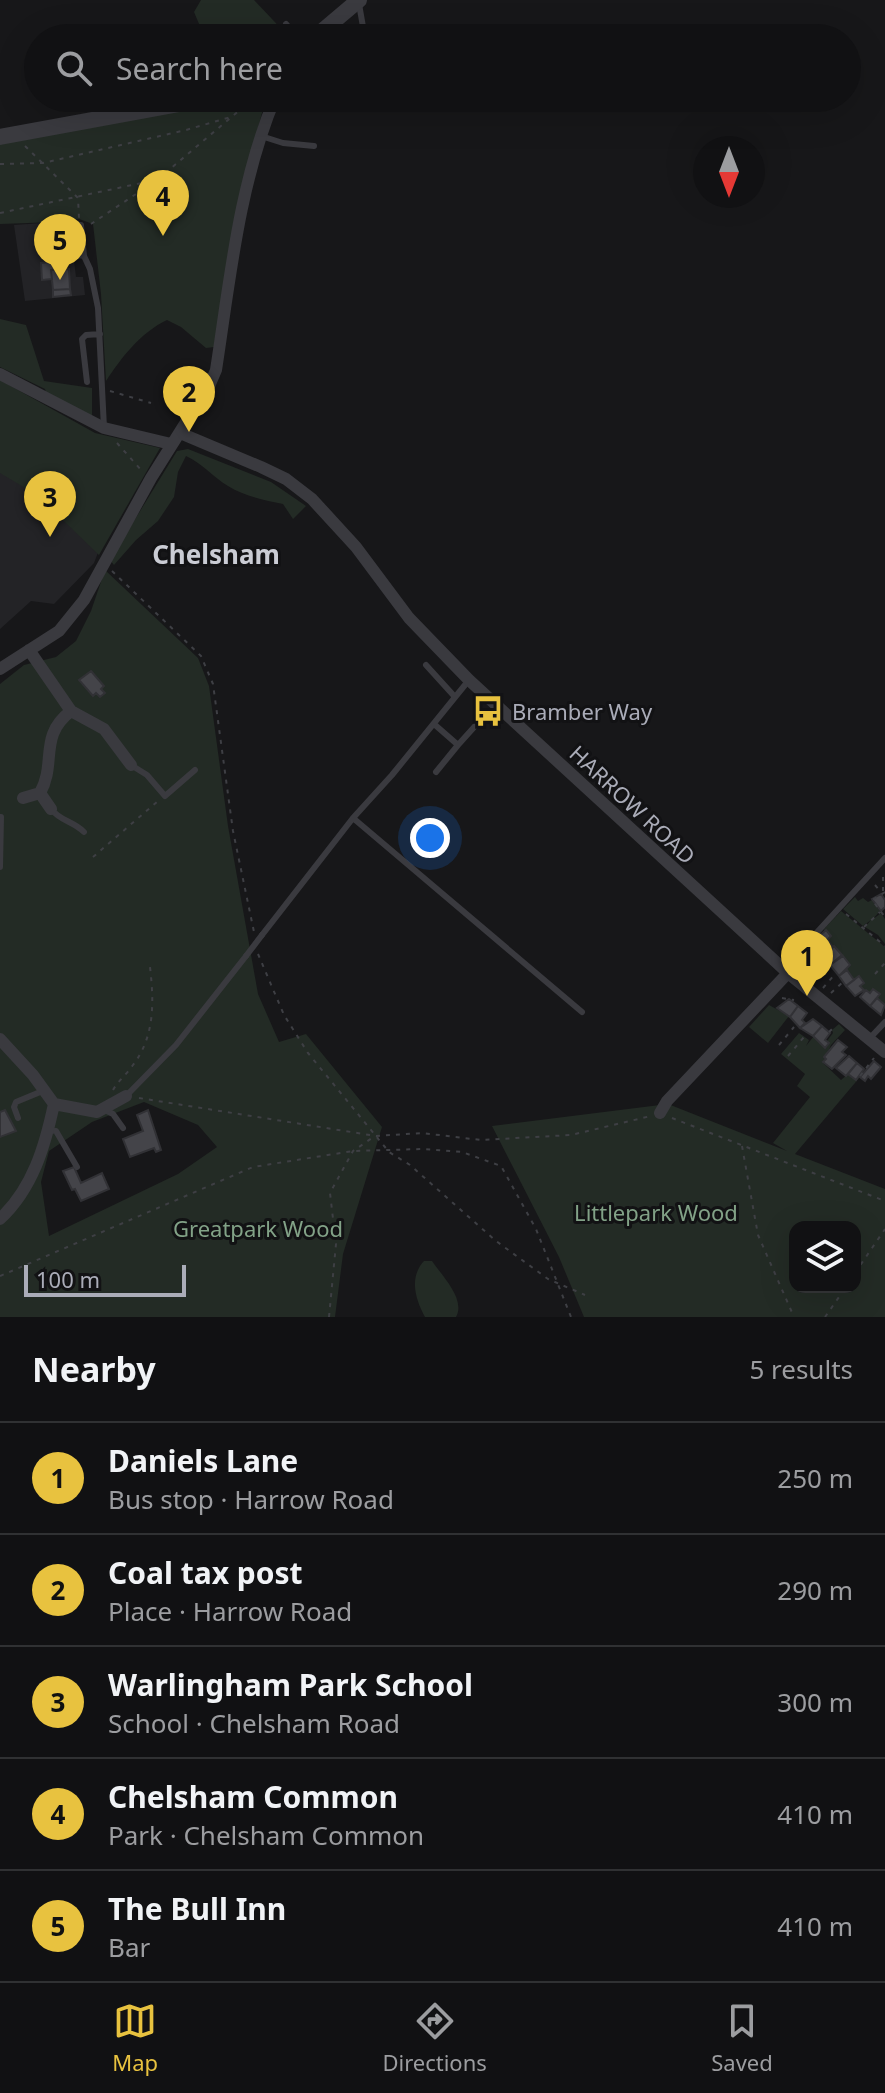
<!DOCTYPE html>
<html lang="en">
<head>
<meta charset="utf-8">
<style>
  body { margin:0; font-family:"Noto Sans",sans-serif; background:#1a1a1c; color:#f1f3f6 }
  .controls { position:absolute; right:24px; bottom:24px; display:grid; overflow:hidden; border-radius:16px; box-shadow:0 8px 32px #0002 }
  .controls button { width:72px; height:72px; display:grid; place-items:center; padding:0; border:0; border-bottom:2px solid #303133; background:#111113; color:#f1f3f6; font:40px sans-serif }
  .compass { position:absolute; left:693px; top:136px; width:72px; height:72px; border-radius:50%; background:#111113; box-shadow:0 8px 32px #0002; rotate:180deg }
  .scale { position:absolute; left:24px; bottom:20px; width:162px; box-sizing:border-box; padding-left:8px; border:4px solid #aaacb8; border-top:0; font-size:22px; line-height:28px; white-space:nowrap; color:#aaacb8; -webkit-text-stroke:6px #121214; paint-order:stroke }
  .you { position:absolute; left:430px; top:838px; width:28px; height:28px; margin:-20px; border:6px solid #fff; border-radius:50%; background:#1a73e8; box-shadow:0 0 0 12px #1a73e833 }
  .badge { display:grid; place-items:center; width:52px; height:52px; border-radius:50%; background:#e8c23f; color:#111; font-size:26px; font-weight:700 }
  .pin { position:absolute; translate:-50% -66px; filter:drop-shadow(0 2px 4px #0008) }
  .pin::after { content:''; position:absolute; top:42px; width:28px; height:24px; background:inherit; clip-path:polygon(0 0,100% 0,50% 100%) }
  .list { margin:0; padding:0; list-style:none }
  h2 { display:flex; justify-content:space-between; align-items:center; height:104px; margin:0; padding:0 32px; font-size:34px }
  h2 small { font-size:26px; font-weight:400; color:#9c9da0 }
  .list li { display:grid; grid-template-columns:52px 1fr auto; gap:24px; align-items:center; box-sizing:border-box; height:112px; padding:0 32px; border-top:2px solid #303133 }
  .list b { display:block; font-size:30px; white-space:nowrap }
  .list p { margin:0; font-size:26px; white-space:nowrap; color:#9c9da0 }
  .list em { font-size:26px; font-style:normal; color:#9c9da0 }
  .icon { flex:none; width:44px; height:44px; fill:none; stroke:currentColor; stroke-width:2; stroke-linecap:round; stroke-linejoin:round }
  .map { position:relative; flex:none; width:885px; height:1317px; overflow:hidden }
  .search { position:absolute; background:#111113; box-shadow:0 8px 32px #0002; left:24px; right:24px; top:24px; height:88px; display:flex; align-items:center; gap:20px; box-sizing:border-box; padding:0 28px; border-radius:44px; color:#9c9da0; font-size:30px }
  .sheet { height:664px; background:#111113 }
  nav { display:flex; justify-content:space-around; align-items:center; box-sizing:border-box; height:112px; border-top:2px solid #303133; background:#111113; font-size:22px; color:#9c9da0 }
  nav a { display:grid; justify-items:center; gap:4px }
  nav .on { color:#e8c23f }
  .map>svg:first-child { display:block }
  .built { fill:#232326 }
  .green { fill:#232b25; fill-rule:evenodd }
  .building { fill:#444449; stroke:#313135; stroke-width:2 }
  .lines { fill:none; stroke-linecap:round; stroke-linejoin:round }
  .path { stroke:#3e3f44; stroke-width:2; stroke-dasharray:4 6; stroke-linecap:butt }
  .service { stroke:#3a3a3f; stroke-width:6 }
  .minor { stroke:#3a3a3f; stroke-width:12 }
  .tertiary { stroke:#3a3a3f; stroke-width:16 }
  .service-bridge { stroke:#3a3a3f; stroke-width:6 }
  .labels { text-anchor:middle; dominant-baseline:central; stroke-width:6; stroke-linejoin:round; paint-order:stroke }
  .poi-label { font-size:22px; fill:#aaacb8; stroke:#121214; text-anchor:start }
  .street-label { font-size:22px; fill:#aaacb8; stroke:#121214 }
  .park-label { font-size:22px; fill:#82a287; stroke:#121214 }
  .quarter-label { font-size:26px; font-weight:bold; fill:#caccd4; stroke:#121214 }
</style>
</head>
<body>
<div class="map">
<svg width="885" height="1317" viewBox="0 0 885 1317">
  <rect width="100%" height="100%" fill="#171719"/>
  <path class="built" d="M56 222 60 258 74 261 76 277H83L85 295 25 301 14 225Z
    M0 439 102 542 94 563 54 604 31 601 0 629Z"/>
  <path class="green" d="M201 0H254L290 38H205L194 12Z
    M234 98H266L243 184 214 347 206 348 181 327 167 320C140 333 122 357 106 381L101 294 93 224 79 219 56 222 0 224V142Z
    M0 319 26 325 44 381 92 388V417L46 393 45 389 0 367Z
    M0 380 95 433 160 448 99 555 37 495 0 473Z
    M188 449 271 482 306 506 293 519 283 504C264 500 244 496 228 486 213 477 202 463 186 456L178 472 174 497 158 521 136 540 114 565 110 560 177 451Z
    M105 570 198 658 209 686 228 826 258 994 279 1042 306 1034 382 1127 343 1254 335 1317H0V684L24 665 56 657 76 641 91 611ZM144 1102 198 1125 217 1147 178 1174 49 1236 41 1182 49 1151 92 1122Z
    M855 897 858 901 863 898 868 902 872 900 880 911 872 920 881 913 885 919V944L878 935 865 927 871 920 863 926 843 909Z
    M841 911 885 947V1005L877 998 880 994 874 989 870 993 866 990 864 992 860 986 864 983 854 980 846 969 850 965 838 960 841 955 826 940 824 929Z
    M769 1005 789 1016 768 1043 749 1027Z
    M839 1024 845 1030 831 1045 823 1063 841 1080 848 1074 856 1080 860 1077 795 1154 885 1189V1317H584L559 1257 492 1126 668 1104 787 1151 773 1143 810 1097 797 1086 805 1074 781 1054 799 1033 809 1040 806 1046 814 1036 826 1048 829 1043 827 1041 833 1033 832 1030ZM795 1227H855V1287H795Z
    M424 1261H432C442 1276 466 1299 456 1317H425C415 1299 409 1277 424 1261Z"/>
  <path class="building" d="M60 261 61 269 51 270 52 279 42 280 41 263Z
    M69 269 70 289 53 290 51 270Z
    M70 289 71 295 53 297V290Z
    M91 671 104 686 101 689 105 693 100 697 96 693 93 696 79 680Z
    M881 894 885 900V907L881 911 872 899Z
    M826 930 831 936 817 952 810 944Z
    M828 941 833 947 821 957 817 952Z
    M834 946 842 955 830 965 823 955Z
    M843 956 850 965 839 976 830 965Z
    M847 970 854 980 846 986 839 976Z
    M859 976 864 983 860 986 864 990 855 996 846 986Z
    M873 989 880 994 870 1006 860 997 866 990 870 993Z
    M877 998 885 1005 881 1015 870 1006Z
    M789 999 798 1006 790 1017 777 1008Z
    M798 1006 807 1013 802 1020 805 1023 800 1028 790 1017Z
    M813 1019 822 1026 813 1036 800 1028Z
    M822 1026 830 1033 825 1040 829 1043 825 1048 813 1036Z
    M838 1040 847 1047 842 1052 846 1055 832 1069 823 1062 826 1059 824 1057Z
    M849 1056 857 1063 846 1076 836 1068Z
    M874 1061 881 1067 871 1079 868 1076 865 1081 860 1077Z
    M857 1063 864 1069 856 1080 848 1074Z
    M5 1110 16 1131 0 1137V1112Z
    M148 1110 161 1150 156 1152 154 1148 130 1157 123 1139 143 1131 137 1115Z
    M74 1167 81 1183 102 1173 109 1189 81 1201 75 1189 72 1190 63 1171Z"/>
  <g class="lines">
    <path class="path" d="M25 146 78 198 79 218
      M0 164 43 163 186 130 234 116
      M0 213 156 180
      M91 224 157 180 254 98
      M110 391 151 403
      M117 443 142 471
      M112 571 201 656 213 684 233 831 254 932
      M93 857 158 801
      M875 885 881 892
      M883 891V877
      M885 892 872 900 885 917
      M846 914 885 946
      M864 927 880 912
      M258 954 284 1015 308 1053 389 1152 410 1165 496 1241 548 1279 585 1295
      M800 968 815 951
      M803 972 818 955
      M875 974 885 963
      M823 988 835 974
      M831 993 843 982
      M782 998 794 1000
      M829 1032 835 1026
      M779 1045 794 1027
      M788 1056 804 1037
      M860 1076 874 1058
      M113 1090C118 1081 127 1074 133 1065 155 1036 154 1002 150 967
      M139 1098 376 1136 422 1133 481 1140 571 1135 651 1116
      M672 1118 885 1201
      M742 1146 758 1235 794 1317
      M855 1273 885 1229
      M0 1276 253 1167 353 1151 423 1149 462 1152 501 1166 536 1229 571 1317
      M329 1317 336 1244 330 1193 353 1151 375 1136
      M825 1317 846 1287"/>
    <path class="service" d="M359 4 365 38
      M286 24 298 38
      M261 136 283 143 314 146
      M84 256 72 254 71 225H81L84 256 90 269 98 308 104 428
      M87 382 82 339 86 335 100 334
      M426 665 455 697
      M434 724 458 745 436 772
      M458 745 476 725
      M131 765 147 775 165 796 195 770
      M51 809C60 821 73 821 84 832
      M353 818 582 1012
      M0 867 1 817
      M262 935 353 818 392 775 469 680
      M788 972 787 965 885 858
      M869 1039 885 1022
      M126 1096 176 1045 246 956
      M105 1110 113 1114 123 1128
      M18 1118 14 1107 16 1102 45 1090
      M48 1130 56 1131 77 1167"/>
    <path class="minor" d="M0 374 104 428 171 444
      M180 433 261 467 286 479 312 499 356 547 409 618 469 680 788 973 885 1052
      M29 650 71 711 104 729 131 765
      M0 669 59 631 84 600 151 478 210 384 216 370C230 279 239 184 275 98
      M40 793 51 809
      M23 798 40 793C57 763 38 736 71 711
      M0 1039 33 1075 54 1104 97 1112 126 1096
      M660 1113 667 1101 788 973
      M0 1219C33 1188 45 1146 54 1104"/>
    <path class="tertiary" d="M314 38 359 0
      M0 137 212 98"/>
    <path class="service-bridge" d="M246 956 262 935"/>
  </g>
  <defs>
    <symbol id="bus-bare" viewBox="-9 -9 18 18"><path d="M-5-6H5V4H4V6H2V4H-2V6H-4V4H-5ZM-3.5-4V0h7V-4ZM-3.5 1.2v1.5H-2V1.2ZM2 1.2v1.5H3.5V1.2Z" fill="#e8c23f" stroke="#121214" stroke-width="2.5" paint-order="stroke"/></symbol>
  </defs>
  <g fill-rule="evenodd">
    <use href="#bus-bare" x="466" y="689" width="44" height="44"/>
  </g>
  <g class="labels">
    <g class="poi-label">
      <text x="512" y="711">Bramber Way</text>
    </g>
    <g class="street-label">
      <text transform="translate(633 804) rotate(43)">HARROW ROAD</text>
    </g>
    <g class="park-label">
      <text x="656" y="1212">Littlepark Wood</text>
      <text x="258" y="1228">Greatpark Wood</text>
    </g>
    <g class="quarter-label">
      <text x="216" y="554">Chelsham</text>
    </g>
  </g>
</svg>
<div class="controls">
<button><svg class="icon" aria-label="layers" viewBox="0 0 24 24"><path d="M12 4l9 5-9 5-9-5zM3 14l9 5 9-5"/></svg></button>
</div>
<svg class="compass" viewBox="-18 -18 36 36"><path d="M0-13l5 13h-10z" fill="#e53935"/><path d="M0 13l5-13h-10z" fill="#9c9da0"/></svg>
<div class="scale">100 m</div>
<div class="you"></div>
<div class="pin badge" style="left:807px;top:996px">1</div>
<div class="pin badge" style="left:189px;top:432px">2</div>
<div class="pin badge" style="left:50px;top:537px">3</div>
<div class="pin badge" style="left:163px;top:236px">4</div>
<div class="pin badge" style="left:60px;top:280px">5</div>
<div class="search"><svg class="icon" aria-label="search" viewBox="0 0 24 24"><circle cx="10" cy="10" r="6"/><path d="M15 15l6 6"/></svg>Search here</div>
</div>
<section class="sheet">
<h2>Nearby<small>5 results</small></h2>
<ul class="list">
<li><span class="badge">1</span><div><b>Daniels Lane</b><p>Bus stop · Harrow Road</p></div><em>250 m</em></li>
<li><span class="badge">2</span><div><b>Coal tax post</b><p>Place · Harrow Road</p></div><em>290 m</em></li>
<li><span class="badge">3</span><div><b>Warlingham Park School</b><p>School · Chelsham Road</p></div><em>300 m</em></li>
<li><span class="badge">4</span><div><b>Chelsham Common</b><p>Park · Chelsham Common</p></div><em>410 m</em></li>
<li><span class="badge">5</span><div><b>The Bull Inn</b><p>Bar</p></div><em>410 m</em></li>
</ul>
</section>
<nav>
<a class="on"><svg class="icon" aria-label="map" viewBox="0 0 24 24"><path d="M3 6l6-2 6 2 6-2v14l-6 2-6-2-6 2zM9 4v14M15 6v14"/></svg>Map</a>
<a><svg class="icon" aria-label="directions" viewBox="0 0 24 24"><path d="M12 3l9 9-9 9-9-9zM9 14v-3h6M13 9l2 2-2 2"/></svg>Directions</a>
<a><svg class="icon" aria-label="saved" viewBox="0 0 24 24"><path d="M7 4h10v16l-5-4-5 4z"/></svg>Saved</a>
</nav>
</body>
</html>
